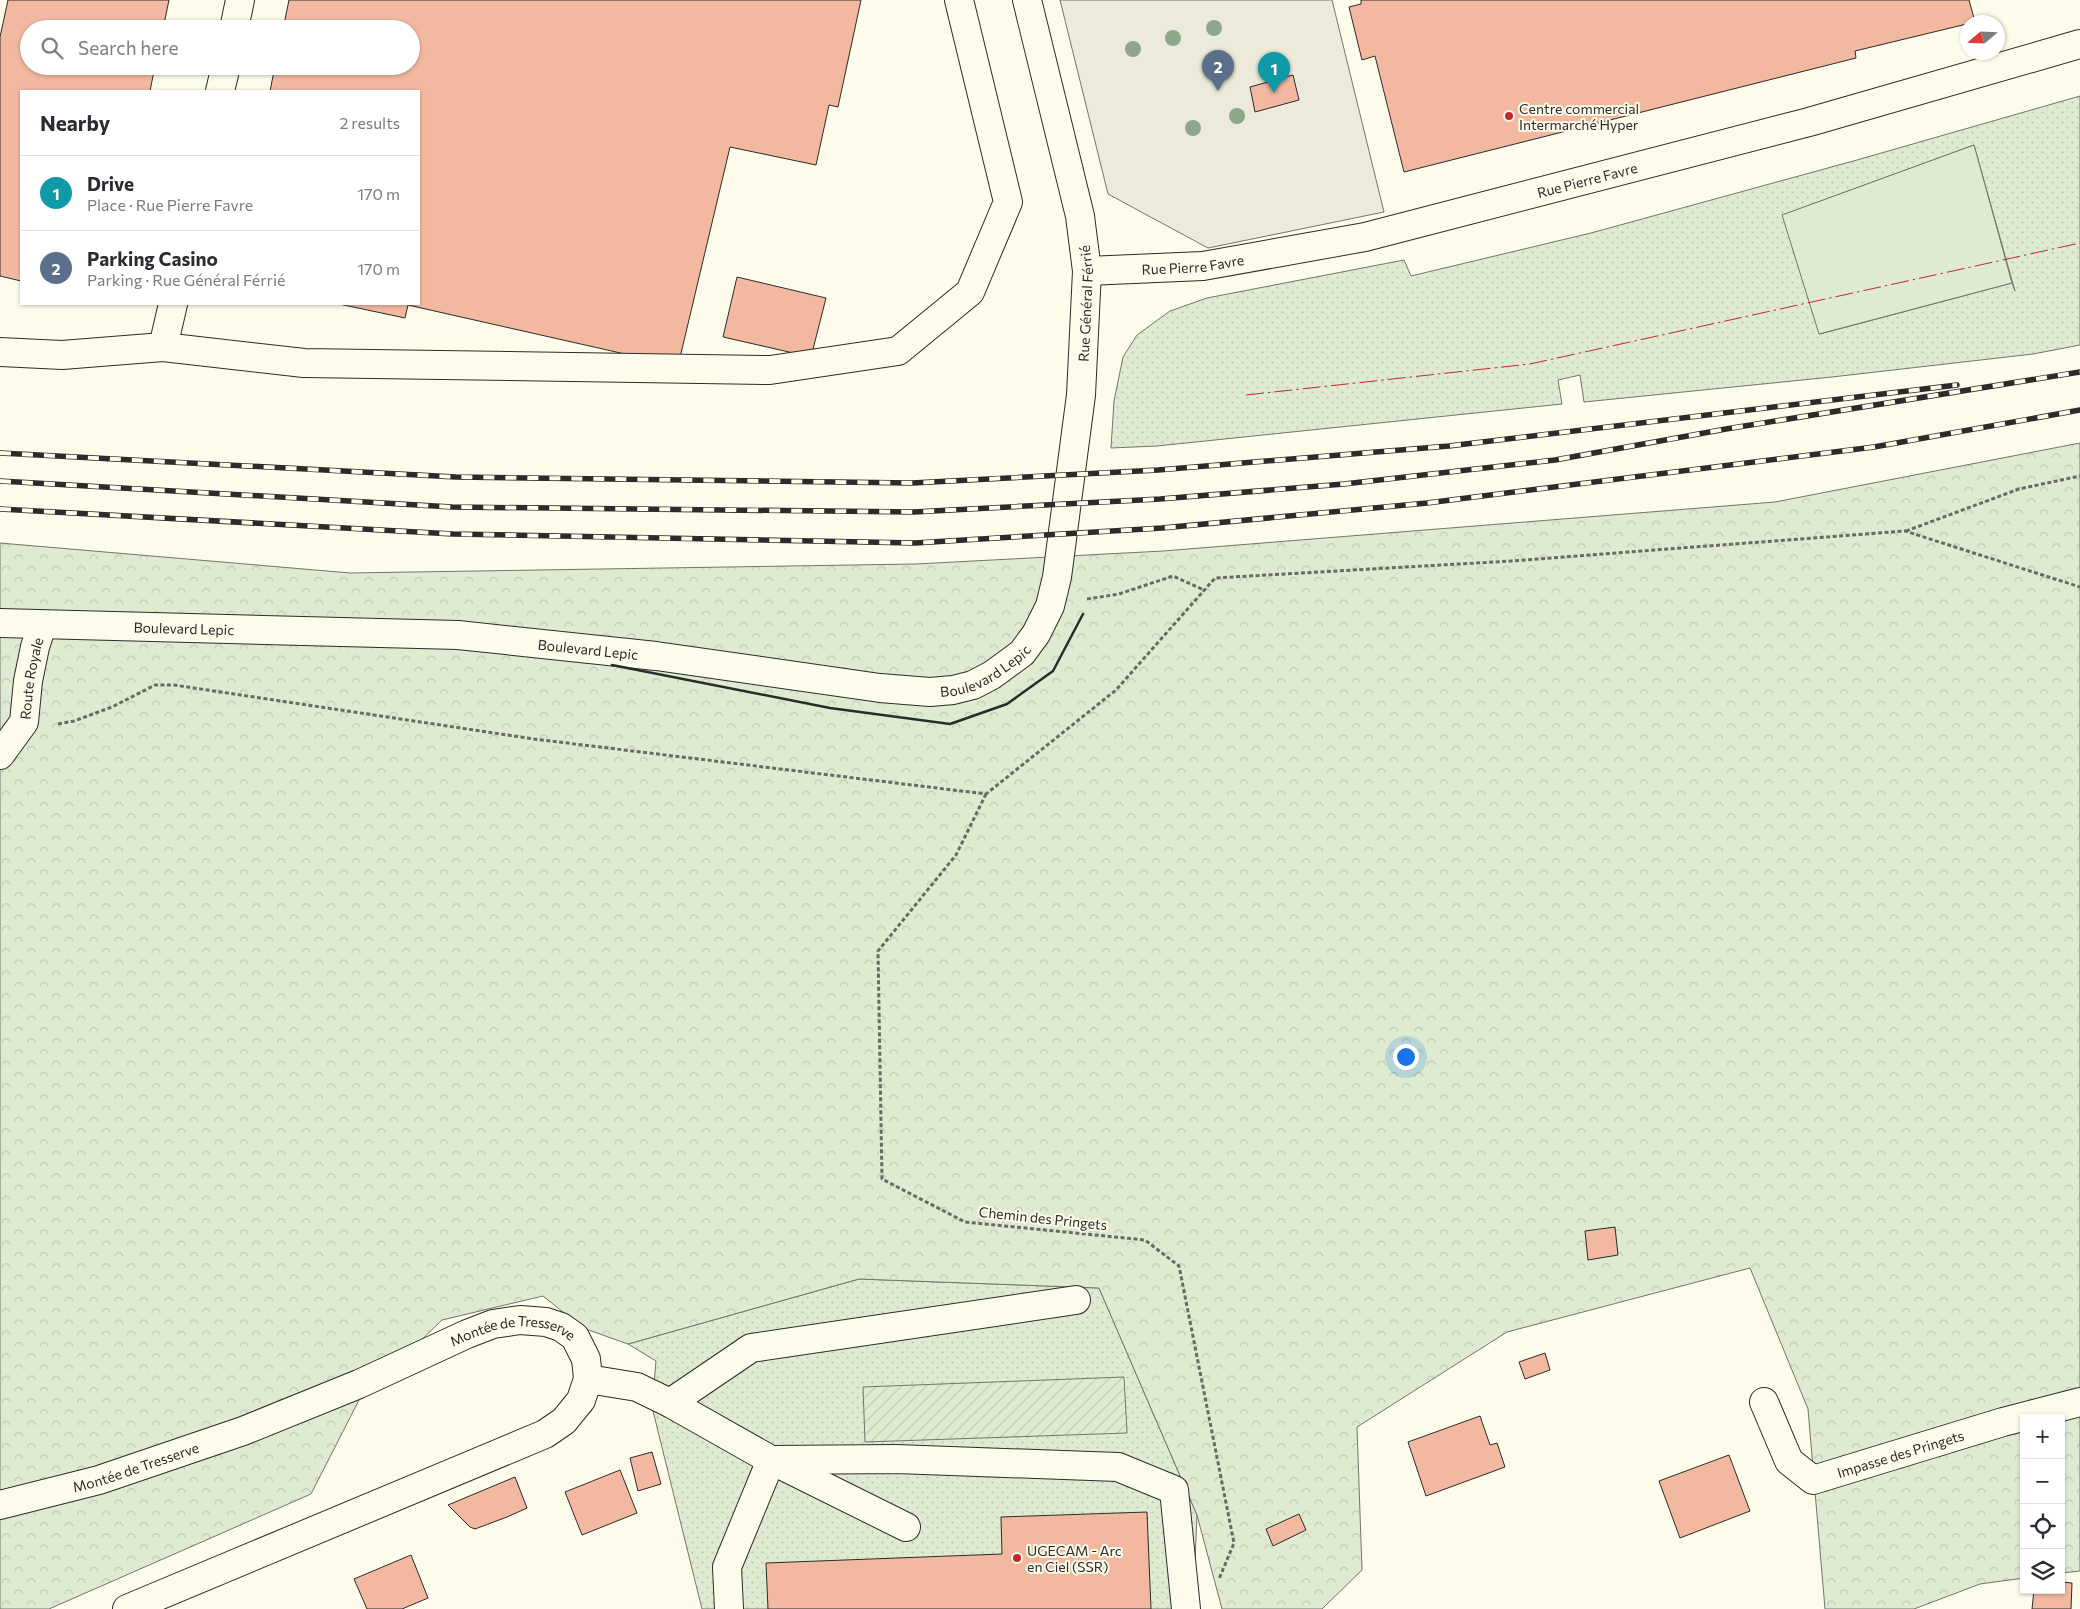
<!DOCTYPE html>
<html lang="en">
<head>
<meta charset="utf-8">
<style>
  body { margin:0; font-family:Commissioner,sans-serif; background:#f7f7f7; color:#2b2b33 }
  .controls { position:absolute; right:15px; bottom:15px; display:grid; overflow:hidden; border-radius:0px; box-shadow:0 1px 4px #0004 }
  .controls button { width:45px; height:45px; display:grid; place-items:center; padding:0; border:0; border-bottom:1px solid #e1e1e2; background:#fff; color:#2b2b33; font:25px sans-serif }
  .compass { position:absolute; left:1960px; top:15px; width:45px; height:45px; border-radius:50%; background:#fff; box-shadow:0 1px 4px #0004; rotate:251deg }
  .you { position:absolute; left:1405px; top:1056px; width:18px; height:18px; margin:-12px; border:4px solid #fff; border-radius:50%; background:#1a73e8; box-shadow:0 0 0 8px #1a73e833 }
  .badge { display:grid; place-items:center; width:32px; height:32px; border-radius:50%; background:#7c3aed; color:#fff; font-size:16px; font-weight:700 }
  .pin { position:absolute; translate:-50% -41px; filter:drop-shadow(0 1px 2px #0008) }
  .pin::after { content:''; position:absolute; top:26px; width:18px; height:15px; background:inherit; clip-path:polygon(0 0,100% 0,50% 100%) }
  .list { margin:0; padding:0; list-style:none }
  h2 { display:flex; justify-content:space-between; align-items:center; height:65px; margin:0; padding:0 20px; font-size:21px }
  h2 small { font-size:16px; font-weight:400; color:#7c7c81 }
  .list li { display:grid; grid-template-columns:32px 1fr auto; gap:15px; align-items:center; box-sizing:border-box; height:75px; padding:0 20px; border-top:1px solid #e1e1e2 }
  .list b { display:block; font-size:19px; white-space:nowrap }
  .list p { margin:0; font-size:16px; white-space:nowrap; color:#7c7c81 }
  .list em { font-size:16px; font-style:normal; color:#7c7c81 }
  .icon { flex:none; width:28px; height:28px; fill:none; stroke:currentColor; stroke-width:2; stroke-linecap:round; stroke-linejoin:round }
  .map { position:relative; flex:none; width:2080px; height:1609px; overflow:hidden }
  .search { position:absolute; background:#fff; box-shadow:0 1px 4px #0004; left:20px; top:20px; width:400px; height:55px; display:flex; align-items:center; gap:12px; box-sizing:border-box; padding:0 18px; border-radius:28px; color:#7c7c81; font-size:19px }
  .panel { position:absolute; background:#fff; box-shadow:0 1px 4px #0004; left:20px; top:90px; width:400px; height:215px; border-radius:0px }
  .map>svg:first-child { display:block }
  .grass { fill:url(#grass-dots); stroke:#74746e; fill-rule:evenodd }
  .forest { fill:url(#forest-crowns); stroke:#74746e }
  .garden { fill:url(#garden-furrows); stroke:#74746e }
  .pitch { fill:#deebd1; stroke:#74746e }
  .parking { fill:#eceadb; stroke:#74746e }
  .building { fill:#f2b8a0; stroke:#2b2b2b }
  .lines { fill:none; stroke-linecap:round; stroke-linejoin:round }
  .minor-casing { stroke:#2b2b2b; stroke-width:30 }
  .major-casing { stroke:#2b2b2b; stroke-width:30 }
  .path { stroke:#6a6964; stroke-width:3; stroke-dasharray:4 2.5; stroke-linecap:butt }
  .minor { stroke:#fdfbea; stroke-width:28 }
  .major { stroke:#fdfbea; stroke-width:28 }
  .rail-casing { stroke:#2b2b2b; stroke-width:5.5 }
  .rail { stroke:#fdfbea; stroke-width:4; stroke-dasharray:11; stroke-linecap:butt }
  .wall { stroke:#2b2b2b; stroke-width:2.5 }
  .power { stroke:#c62828; stroke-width:1; stroke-dasharray:18 4 2.5 4; stroke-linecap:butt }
  .tree { fill:#8ea78a }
  .poi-dot { fill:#c62828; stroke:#fdfbea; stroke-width:2 }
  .labels { text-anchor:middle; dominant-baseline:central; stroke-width:4; stroke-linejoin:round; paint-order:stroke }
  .poi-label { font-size:14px; fill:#2b2b2b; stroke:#fdfbea; text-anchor:start }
  .street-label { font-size:14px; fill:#2b2b2b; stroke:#fdfbea }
</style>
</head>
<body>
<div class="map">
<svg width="2080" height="1609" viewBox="0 0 2080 1609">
  <defs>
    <pattern id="grass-dots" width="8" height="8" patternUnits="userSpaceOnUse" patternTransform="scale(1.25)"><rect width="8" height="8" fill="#deebd1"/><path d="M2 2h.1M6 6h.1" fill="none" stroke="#bfcab4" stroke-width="1.8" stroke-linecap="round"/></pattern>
    <pattern id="forest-crowns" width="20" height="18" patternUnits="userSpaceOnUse" patternTransform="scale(1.25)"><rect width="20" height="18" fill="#deebd1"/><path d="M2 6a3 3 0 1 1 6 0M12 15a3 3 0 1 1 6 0" fill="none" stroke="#bfcab4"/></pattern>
    <pattern id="garden-furrows" width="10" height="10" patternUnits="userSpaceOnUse" patternTransform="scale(1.25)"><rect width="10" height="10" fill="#deebd1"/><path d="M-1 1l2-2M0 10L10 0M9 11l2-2" fill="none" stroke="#bfcab4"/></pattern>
  </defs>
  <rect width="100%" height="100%" fill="#fdfbea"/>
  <path class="grass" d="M2080 96V345L2033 354 1832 377 1584 402 1580 375 1558 380 1562 404 1157 446 1111 448 1114 401 1123 357 1137 335 1170 311 1207 298 1404 260 1411 276 1591 233 1857 160ZM1974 145 2015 291 2012 283 1820 334 1783 215Z
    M859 1279 1099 1288 1197 1515 1193 1609H702L652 1407 656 1361 628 1344Z"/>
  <path class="forest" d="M2080 443V1571L2061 1573V1418H2024V1578L1980 1584 1914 1609H1825L1808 1409 1750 1268 1507 1332 1357 1427 1362 1570 1322 1609H1222L1197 1515 1099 1288 859 1279 628 1344 583 1328 543 1296 442 1320 359 1400 311 1494 49 1609H0V543L350 573 916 564 1163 551 1775 502Z"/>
  <path class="garden" d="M1124 1377 1127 1433 865 1442 863 1387Z"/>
  <path class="pitch" d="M1974 145 2012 283 1819 334 1782 215Z"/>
  <path class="parking" d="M1060 0H1332L1384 212 1208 248 1108 194Z"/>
  <path class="building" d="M8 0H169L163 29H29V66H155L150 91H21V281L0 276V37Z
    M289 0H861L838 107 829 105 816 165 730 147 678 366 408 305 405 318 339 304H419V91H270L275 66H411V29H283Z
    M1361 0H1969L1975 22 1855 51 1856 58 1404 172 1375 56 1362 60 1349 7 1361 4Z
    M1293 75 1299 100 1255 112 1250 87Z
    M737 277 826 298 811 357 723 337Z
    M1615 1227 1618 1255 1588 1260 1585 1231Z
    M1545 1353 1550 1370 1525 1379 1519 1362Z
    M1480 1416 1490 1445 1497 1443 1505 1467 1426 1496 1408 1442Z
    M652 1452 661 1484 638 1491 630 1458Z
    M1729 1455 1750 1511 1680 1538 1659 1481Z
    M620 1470 637 1513 582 1535 565 1492Z
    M515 1477 527 1508 507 1517 475 1529 470 1527 448 1505Z
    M1147 1512 1151 1609H768L766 1563 1002 1554 1001 1517Z
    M1299 1514 1306 1530 1273 1546 1266 1529Z
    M411 1555 428 1598 402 1609H367L354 1579Z
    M2061 1582 2072 1583 2071 1609H2032L2034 1590H2061Z"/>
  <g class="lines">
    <defs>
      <g id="minor">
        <path d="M234 29 240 0"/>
        <path d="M220 91 226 66"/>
        <path id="s1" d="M1087 271 1203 266 1365 237 1809 122 2080 44"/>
        <path d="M163 347 304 363 770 370 898 351 970 292 1008 202 959 0"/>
        <path d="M0 352 62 355 163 347 173 304"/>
        <path id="s2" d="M0 755 24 722 28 681 35 647 42 625"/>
        <path d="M588 1379 637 1387 670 1403 771 1460 906 1527"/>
        <path id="s3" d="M1764 1402 1789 1461 1813 1480 2003 1422 2080 1402"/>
        <path d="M670 1403 751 1348 1076 1300"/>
        <path id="s4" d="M0 1505 99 1480 243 1431 359 1384 467 1334 493 1324 520 1320 546 1322 561 1327 575 1337 586 1359 588 1379 581 1400 564 1421 545 1434 127 1609"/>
        <path d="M729 1609 727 1567 771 1460 896 1459 1118 1467 1174 1490 1186 1609"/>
      </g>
      <g id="major">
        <path id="s5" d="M0 623 458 635 656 656 880 688 930 692 953 690 973 685 992 675 1022 653 1036 634 1050 606 1057 577 1081 395 1087 271 1080 216 1027 0"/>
      </g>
    </defs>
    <use href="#minor" class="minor-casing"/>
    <use href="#major" class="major-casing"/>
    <path class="path" d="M1906 531 2019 489 2080 476
      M1087 599 1119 594 1173 576 1204 590
      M58 724 74 721 112 707 155 685H174L534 739 986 794 1116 690 1215 578 1511 561 1905 531 2080 587
      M986 794 956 855 878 951 882 1179 965 1222 1145 1240 1179 1266 1234 1543 1219 1579"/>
    <use href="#minor" class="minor"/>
    <use href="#major" class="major"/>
    <defs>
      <path id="rail" d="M0 453 456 477 912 483 1158 470 1449 446 1957 385
        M0 481 452 507 914 512 1160 499 1344 484 1555 460 1726 429 2080 372
        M0 509 453 534 915 543 1162 528 1427 503 1874 447 2080 410"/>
    </defs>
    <use href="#rail" class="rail-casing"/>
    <use href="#rail" class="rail"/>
    <path class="wall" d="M612 665 830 708 950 724 1007 704 1053 671 1083 614"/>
    <path class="power" d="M1246 395 1530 364 2080 243"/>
  </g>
  <g class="tree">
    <circle cx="1214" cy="28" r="8"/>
    <circle cx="1173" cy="38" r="8"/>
    <circle cx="1133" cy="49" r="8"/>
    <circle cx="1237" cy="116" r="8"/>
    <circle cx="1193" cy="128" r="8"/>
  </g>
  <g class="poi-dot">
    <circle cx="1509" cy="116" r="5"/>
    <circle cx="1017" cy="1558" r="5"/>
  </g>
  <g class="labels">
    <g class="poi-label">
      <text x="1519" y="108">Centre commercial<tspan x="1519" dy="16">Intermarché Hyper</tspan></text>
      <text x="1027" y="1550">UGECAM - Arc<tspan x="1027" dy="16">en Ciel (SSR)</tspan></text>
    </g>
    <g class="street-label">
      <text stroke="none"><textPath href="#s1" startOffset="510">Rue Pierre Favre</textPath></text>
      <text stroke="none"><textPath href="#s1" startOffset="106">Rue Pierre Favre</textPath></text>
      <text stroke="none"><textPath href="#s5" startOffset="1396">Rue Général Férrié</textPath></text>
      <text stroke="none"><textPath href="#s5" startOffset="184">Boulevard Lepic</textPath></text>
      <text stroke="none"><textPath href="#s5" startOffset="589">Boulevard Lepic</textPath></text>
      <text stroke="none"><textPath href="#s5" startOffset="994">Boulevard Lepic</textPath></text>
      <text stroke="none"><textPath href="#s2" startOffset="85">Route Royale</textPath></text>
      <text transform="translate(1043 1218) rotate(6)">Chemin des Pringets</text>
      <text stroke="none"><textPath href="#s4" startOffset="546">Montée de Tresserve</textPath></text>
      <text stroke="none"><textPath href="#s3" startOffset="186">Impasse des Pringets</textPath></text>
      <text stroke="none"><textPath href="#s4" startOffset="141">Montée de Tresserve</textPath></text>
    </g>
  </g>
</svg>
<div class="controls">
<button>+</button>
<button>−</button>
<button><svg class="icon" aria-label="locate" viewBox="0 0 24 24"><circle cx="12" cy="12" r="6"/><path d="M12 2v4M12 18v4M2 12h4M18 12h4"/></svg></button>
<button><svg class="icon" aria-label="layers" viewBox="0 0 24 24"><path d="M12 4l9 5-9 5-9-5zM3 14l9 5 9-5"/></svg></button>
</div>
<svg class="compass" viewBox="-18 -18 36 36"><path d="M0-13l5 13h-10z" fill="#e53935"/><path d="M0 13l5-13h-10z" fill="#7c7c81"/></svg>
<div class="you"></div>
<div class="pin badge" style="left:1274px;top:93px;background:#0f9aa8">1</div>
<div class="pin badge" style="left:1218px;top:91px;background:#5c6f8a">2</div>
<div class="search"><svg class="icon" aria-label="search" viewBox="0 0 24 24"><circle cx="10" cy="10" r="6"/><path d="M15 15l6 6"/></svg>Search here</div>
<section class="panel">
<h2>Nearby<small>2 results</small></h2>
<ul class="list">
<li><span class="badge" style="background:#0f9aa8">1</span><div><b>Drive</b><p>Place · Rue Pierre Favre</p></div><em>170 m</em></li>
<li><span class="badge" style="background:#5c6f8a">2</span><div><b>Parking Casino</b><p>Parking · Rue Général Férrié</p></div><em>170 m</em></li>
</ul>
</section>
</div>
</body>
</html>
